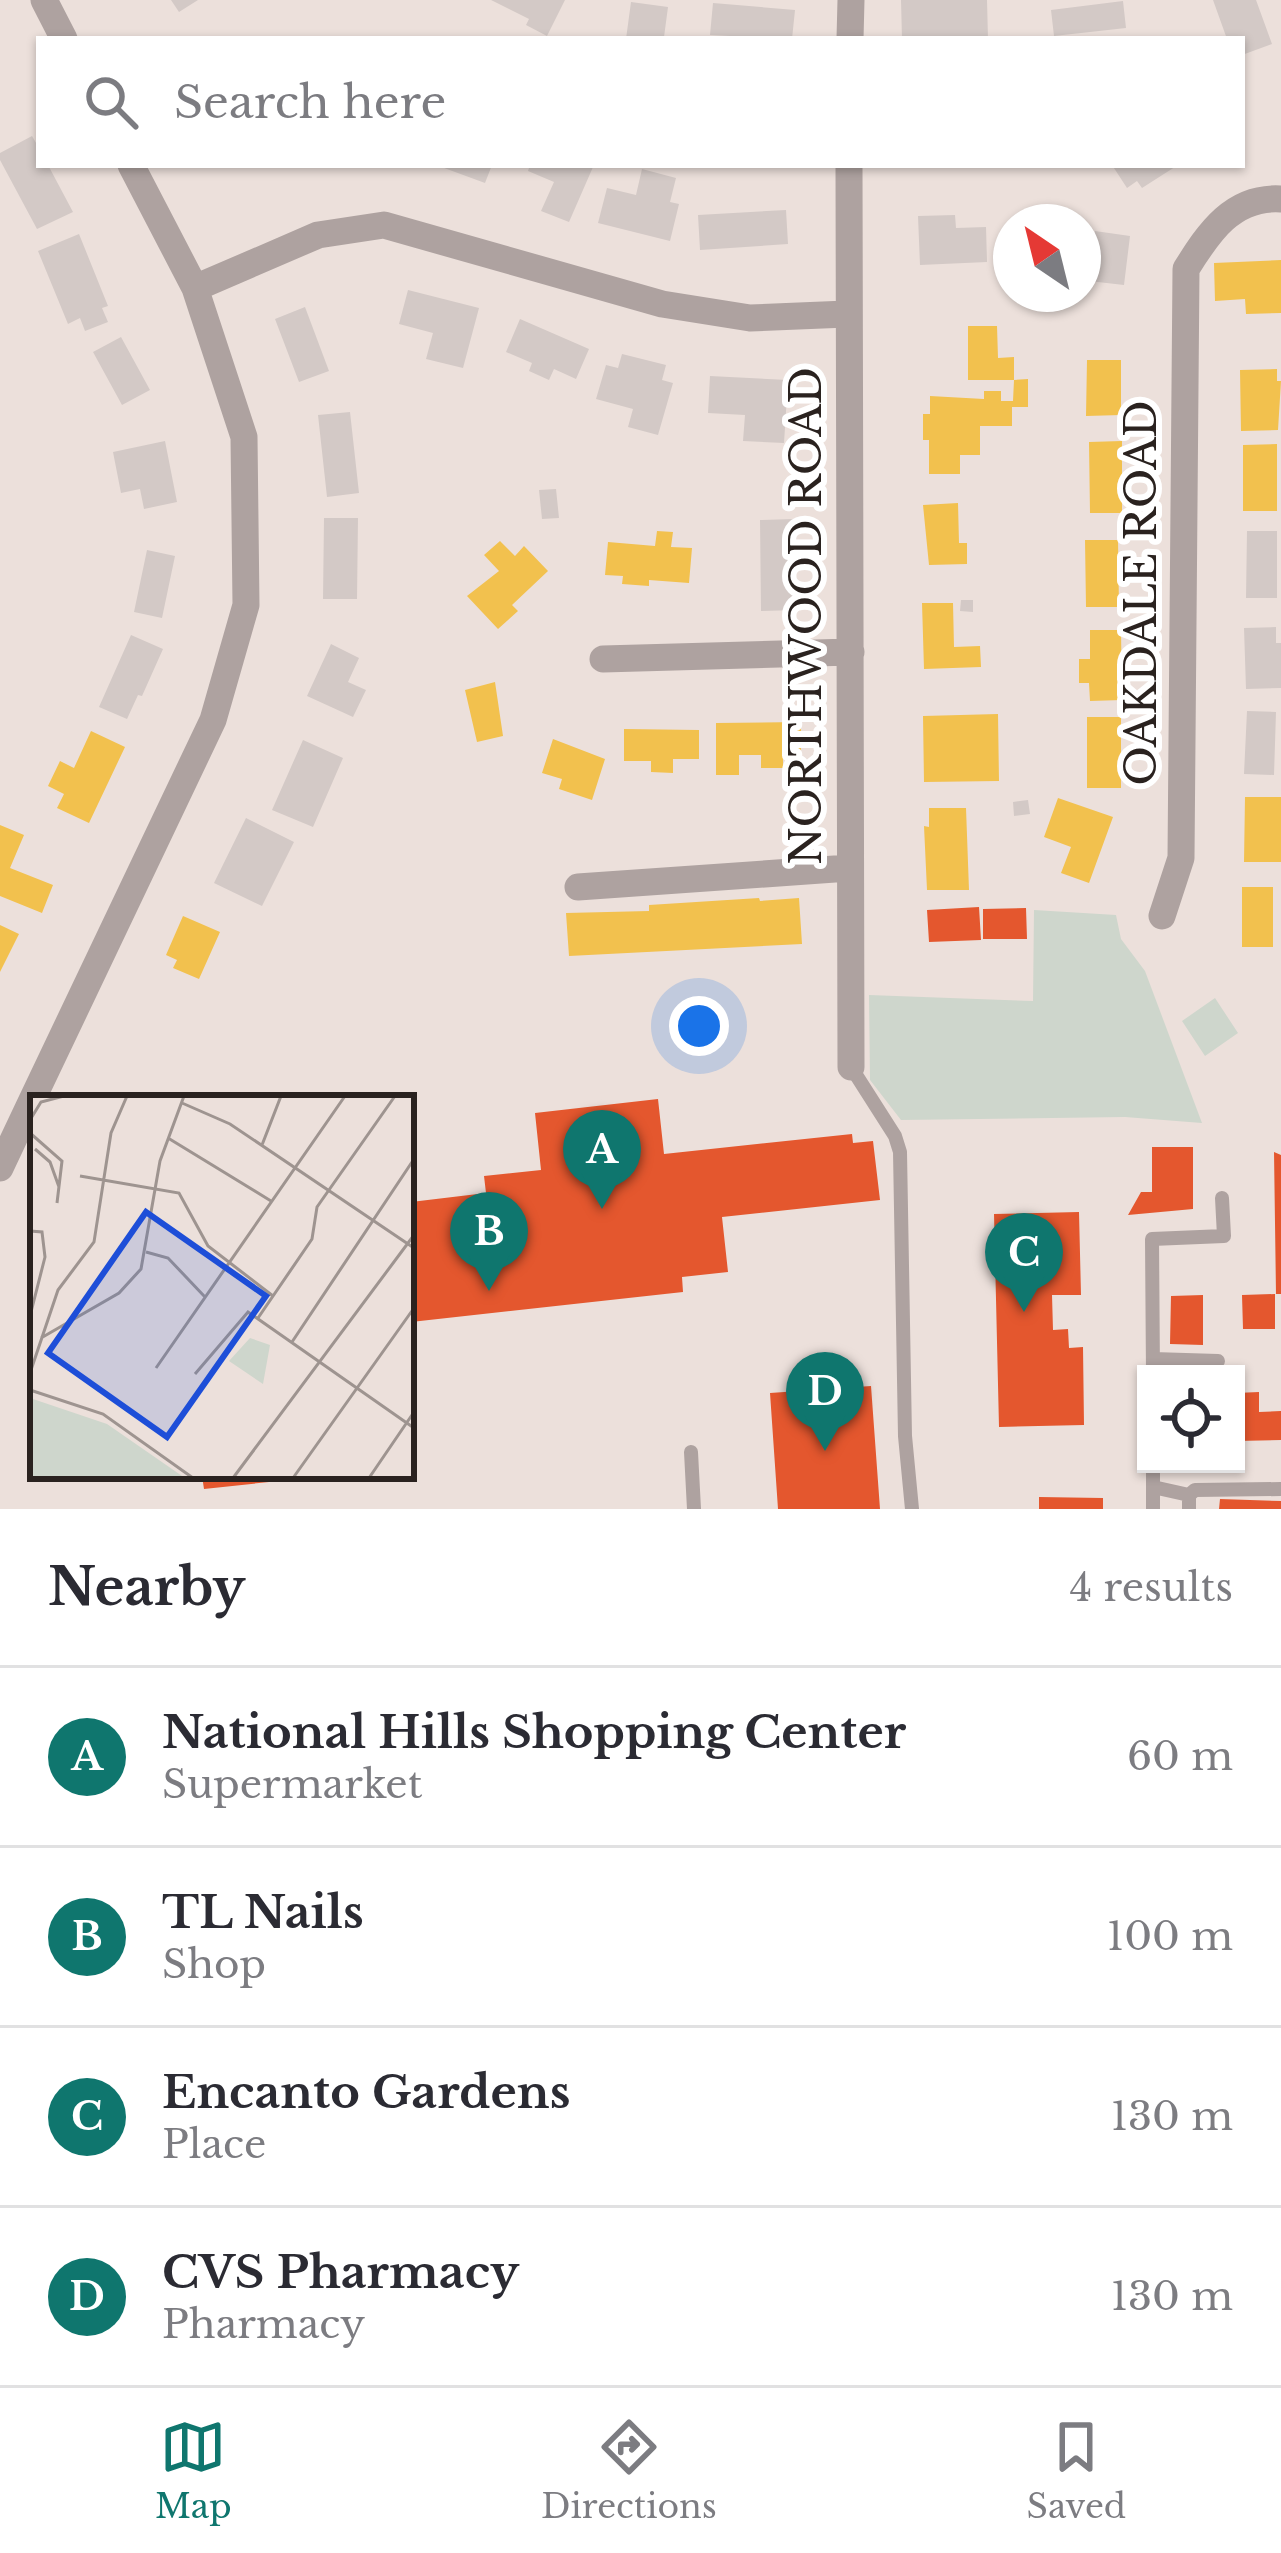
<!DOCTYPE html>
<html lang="en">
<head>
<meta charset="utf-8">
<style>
  body { margin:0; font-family:"Libre Baskerville",serif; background:#f2f2f3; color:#2b2b33 }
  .controls { position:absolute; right:36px; bottom:36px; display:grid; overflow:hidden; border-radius:0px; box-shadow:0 3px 9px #0004 }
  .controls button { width:108px; height:108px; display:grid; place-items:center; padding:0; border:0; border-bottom:3px solid #e1e1e2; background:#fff; color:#2b2b33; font:60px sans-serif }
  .compass { position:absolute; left:993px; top:204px; width:108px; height:108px; border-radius:50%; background:#fff; box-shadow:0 3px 9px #0004; rotate:325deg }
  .you { position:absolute; left:699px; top:1026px; width:42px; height:42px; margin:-30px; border:9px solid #fff; border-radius:50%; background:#1a73e8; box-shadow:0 0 0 18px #1a73e833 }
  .badge { display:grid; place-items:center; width:78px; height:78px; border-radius:50%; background:#0f766e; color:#fff; font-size:39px; font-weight:700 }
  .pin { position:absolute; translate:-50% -99px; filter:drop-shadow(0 3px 6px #0008) }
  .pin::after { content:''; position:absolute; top:63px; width:42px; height:36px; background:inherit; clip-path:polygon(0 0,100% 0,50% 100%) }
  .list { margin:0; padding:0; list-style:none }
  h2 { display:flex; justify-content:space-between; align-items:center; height:156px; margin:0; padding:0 48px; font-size:51px }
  h2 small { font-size:39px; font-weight:400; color:#7c7c81 }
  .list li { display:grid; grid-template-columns:78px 1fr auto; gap:36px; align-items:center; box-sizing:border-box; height:180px; padding:0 48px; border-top:3px solid #e1e1e2 }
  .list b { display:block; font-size:45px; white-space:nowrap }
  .list p { margin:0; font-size:39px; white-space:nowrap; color:#7c7c81 }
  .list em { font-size:39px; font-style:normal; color:#7c7c81 }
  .icon { flex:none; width:66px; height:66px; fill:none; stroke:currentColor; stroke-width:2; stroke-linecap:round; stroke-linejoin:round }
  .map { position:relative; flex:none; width:1281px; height:1509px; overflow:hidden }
  .search { position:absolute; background:#fff; box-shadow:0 3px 9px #0004; left:36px; right:36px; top:36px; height:132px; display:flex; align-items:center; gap:30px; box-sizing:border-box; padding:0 42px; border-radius:0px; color:#7c7c81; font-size:45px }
  .sheet { height:876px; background:#fff }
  nav { display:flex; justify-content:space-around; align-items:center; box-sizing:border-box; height:168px; border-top:3px solid #e1e1e2; background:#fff; font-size:33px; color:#7c7c81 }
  nav a { display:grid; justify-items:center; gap:6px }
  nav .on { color:#0f766e }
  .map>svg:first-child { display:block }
  .green { fill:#ced6cc }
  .homes { fill:#f2c14e }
  .shops { fill:#e4572e }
  .building { fill:#d3c9c6 }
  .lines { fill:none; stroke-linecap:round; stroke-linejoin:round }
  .service { stroke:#aea2a0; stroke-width:14 }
  .minor { stroke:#aea2a0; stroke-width:27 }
  .labels { text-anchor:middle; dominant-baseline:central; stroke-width:12; stroke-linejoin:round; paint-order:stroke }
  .street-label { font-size:42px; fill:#2a221f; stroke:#fff }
  .inset-road { fill:none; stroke:#9e9490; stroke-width:3 }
  .view { fill:#1d4ed8; fill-opacity:0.15; stroke:#1d4ed8; stroke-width:6 }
  .inset-edge { fill:none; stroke:#2a221f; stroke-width:6 }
</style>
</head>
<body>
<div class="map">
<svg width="1281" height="1509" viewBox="0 0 1281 1509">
  <rect width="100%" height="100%" fill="#ece0db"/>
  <path class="green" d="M1034 910 1116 915 1121 939 1145 971 1202 1123 1125 1117 901 1120 870 1080 869 995 1033 1001Z
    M1215 998 1238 1033 1205 1056 1182 1021Z"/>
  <path class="homes" d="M1281 260V313L1246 314 1245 299 1215 301 1214 263Z
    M968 326H997L998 358 1014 357V380H968Z
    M1087 360H1121V415L1086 416Z
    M1277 369V381H1281L1278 430 1241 431 1240 370Z
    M1028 379V407H1012V426H980V455H960V474H929V440H923V414H930V396L984 399V391H1001V401H1013L1014 380Z
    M1122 441V513H1090L1089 442Z
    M1277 444V511H1243V445Z
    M958 503 959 543H967V564L929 565 923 505Z
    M657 531 673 532 671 547 692 548 689 583 649 580V586L622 584 623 576 605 575 608 542 655 546Z
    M1085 540H1118L1119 607H1086Z
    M500 541 515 556 524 546 548 571 512 605 518 611 498 629 467 596 499 571 484 555Z
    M922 603H953L954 647 980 646 981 667 924 669Z
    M1090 630H1121L1122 700 1090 701 1089 683H1079V659H1090Z
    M495 682 503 736 477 742 465 690Z
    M998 714 999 781 924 782 923 716Z
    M1087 717H1121V788H1087Z
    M801 722V754H783V768H761V755H739V775H716V723Z
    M624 729 699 730V759H673V773L651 772V761H624Z
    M91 731 125 747 89 823 57 808 64 794 48 786 60 761 74 768Z
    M553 739 605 759 592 800 559 789 562 779 542 773Z
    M1245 797H1281V862H1244Z
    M1058 798 1113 817 1089 883 1061 873 1071 847 1044 837Z
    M929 808H966L969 890H927L924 826 929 827Z
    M0 825 24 835 10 868 53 885 42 913 0 896Z
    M1242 887H1273V947H1242Z
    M759 898 760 901 799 898 802 944 569 956 566 913 649 911V905Z
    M183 916 220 932 199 979 173 968 177 960 166 955Z
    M0 925 19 934 0 972Z"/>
  <path class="shops" d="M979 907 981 940 929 942 927 910Z
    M1026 908 1027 939H983V909Z
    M658 1099 664 1154 852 1134 853 1143 873 1141 880 1200 722 1217 728 1272 682 1277 683 1292 411 1322V1202L486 1193 484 1176 541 1170 535 1113Z
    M1152 1147H1193V1209L1128 1215 1141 1192H1152Z
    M1274 1152 1281 1155V1294H1276Z
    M1079 1212 1081 1295H1052L1053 1330 1068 1329 1069 1348 1083 1347 1084 1425 999 1427 994 1214Z
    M1275 1294V1329H1243L1242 1295Z
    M1203 1295V1345L1170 1344 1171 1296Z
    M871 1386 880 1509H778L770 1393Z
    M1259 1392V1412L1281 1411V1440L1236 1441V1393Z
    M202 1476H268L269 1482 204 1489Z
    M1039 1497 1103 1498V1509H1039Z
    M1220 1499 1281 1501V1509H1219Z"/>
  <path class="building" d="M171 0H198L179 12Z
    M491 0H565L547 36 526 25 529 19Z
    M901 0H987L988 39H902Z
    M1213 0H1256L1272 44 1242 55V39H1227Z
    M1123 1 1126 28 1054 36 1051 10Z
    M631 2 668 7 664 37 626 39Z
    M713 3 795 10 792 39 710 35Z
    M32 136 39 148V165H48L73 212 37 229 0 160V153Z
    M436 165H492L485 183Z
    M530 165 593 167 569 222 541 211 554 182 528 171Z
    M1112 165H1178L1142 188 1137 181 1127 188Z
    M642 169 676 178 670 202 679 204 670 241 598 223 607 188 636 195Z
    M786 210 788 244 700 250 698 215Z
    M955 215 956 228 986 227 987 262 920 265 918 216Z
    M1095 231 1130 236 1124 285 1089 281Z
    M79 234 108 306 102 308 108 322 85 331 80 318 68 324 38 251Z
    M408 290 479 308 463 368 426 359 433 333 399 324Z
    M305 307 329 371 299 382 275 319Z
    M520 319 589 349 576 379 554 369 549 380 529 371 532 363 506 352Z
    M121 337 150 390 122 405 93 352Z
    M622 354 666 365 662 380 673 383 658 435 628 427 633 409 596 399 606 365 618 368Z
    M710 376 788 380 784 443 743 441 745 415 708 413Z
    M350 412 359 493 327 497 318 415Z
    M165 441 177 502 144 509 140 489 121 493 113 452Z
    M556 489 559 518 542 519 539 490Z
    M324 518H358L357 599H323Z
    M794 519 796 610 761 611 760 520Z
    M1247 531H1277V598H1246Z
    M147 550 175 556 162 618 134 612Z
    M961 600H973V612L960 611Z
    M1276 627V643H1281V688L1246 689 1244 628Z
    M131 635 163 649 142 696 138 695 127 719 99 707Z
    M331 644 359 658 348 682 366 690 353 717 307 696Z
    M1247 711 1276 712 1274 775 1244 774Z
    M303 740 343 758 313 827 272 810Z
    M1028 800 1030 814 1014 816 1013 802Z
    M246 818 294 842 262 906 214 883Z"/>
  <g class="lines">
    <path class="service" d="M851 1067 895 1136 900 1152 905 1436 912 1509
      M1153 1359 1218 1361
      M1153 1374 1152 1239 1224 1236 1222 1198
      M691 1452 694 1509
      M1153 1487 1189 1495
      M1153 1509V1464
      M1189 1509V1495L1195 1490 1281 1489"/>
    <path class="minor" d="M44 0 64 39
      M850 39 851 0
      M849 165 851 1067
      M195 288 318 235 384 225 662 304 750 318 847 314
      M603 659 851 652
      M578 887 849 868
      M1162 916 1181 858 1186 269C1209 232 1233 196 1281 199
      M33 1098 213 720 246 605 244 437 195 288 131 165
      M0 1168 33 1098"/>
  </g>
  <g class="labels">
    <g class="street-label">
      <text transform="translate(1141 593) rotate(-90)">OAKDALE ROAD</text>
      <text transform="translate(806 616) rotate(-90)">NORTHWOOD ROAD</text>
    </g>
  </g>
  <g transform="translate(30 1095)">
    <rect width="384" height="384" fill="#ece0db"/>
    <path d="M220 243 240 250 233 289 199 266ZM0 303 77 329 155 383H0Z" fill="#ced6cc"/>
    <path class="inset-road" d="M152 8 200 29 384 153M0 25 11 7 34 1M0 38 32 66 27 108M138 43 241 106M232 50 251 1M5 54 20 67 29 92M50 81 149 98 178 151 243 201M0 136 12 137 15 162 0 221M116 157 138 163 175 202M228 223 282 144 287 112 365 1M11 243 89 198 111 174 130 66 154 1M262 247 384 64M126 273 315 1M0 278 28 195 64 147 81 38 97 1M165 279 218 217 384 333M0 295 73 319 163 383M203 383 384 140M263 383 384 213M339 383 384 317"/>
    <path class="view" d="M116 117 236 201 137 342 18 258Z"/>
    <rect width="384" height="384" class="inset-edge"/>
  </g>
</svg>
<div class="controls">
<button><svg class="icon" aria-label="locate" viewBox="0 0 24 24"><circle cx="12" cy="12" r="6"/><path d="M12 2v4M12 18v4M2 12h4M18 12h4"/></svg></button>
</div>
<svg class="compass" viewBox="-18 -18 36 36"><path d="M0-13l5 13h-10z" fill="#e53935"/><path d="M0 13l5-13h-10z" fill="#7c7c81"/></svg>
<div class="you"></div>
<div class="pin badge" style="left:602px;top:1209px">A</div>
<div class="pin badge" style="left:489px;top:1291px">B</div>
<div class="pin badge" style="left:1024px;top:1312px">C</div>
<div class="pin badge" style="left:825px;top:1451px">D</div>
<div class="search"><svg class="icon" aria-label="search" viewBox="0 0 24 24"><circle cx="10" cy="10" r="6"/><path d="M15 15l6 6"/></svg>Search here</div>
</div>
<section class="sheet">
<h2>Nearby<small>4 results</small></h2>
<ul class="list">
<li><span class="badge">A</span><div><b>National Hills Shopping Center</b><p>Supermarket</p></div><em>60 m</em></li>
<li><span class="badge">B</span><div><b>TL Nails</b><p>Shop</p></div><em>100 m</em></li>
<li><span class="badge">C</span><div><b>Encanto Gardens</b><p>Place</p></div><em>130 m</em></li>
<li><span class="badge">D</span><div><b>CVS Pharmacy</b><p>Pharmacy</p></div><em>130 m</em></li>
</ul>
</section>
<nav>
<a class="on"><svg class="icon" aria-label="map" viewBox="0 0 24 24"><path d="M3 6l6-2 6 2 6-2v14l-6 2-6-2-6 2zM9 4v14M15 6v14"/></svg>Map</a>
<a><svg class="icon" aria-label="directions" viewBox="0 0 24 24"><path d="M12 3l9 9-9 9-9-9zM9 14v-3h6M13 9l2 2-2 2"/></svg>Directions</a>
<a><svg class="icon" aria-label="saved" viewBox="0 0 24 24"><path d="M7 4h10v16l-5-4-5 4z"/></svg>Saved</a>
</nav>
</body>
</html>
